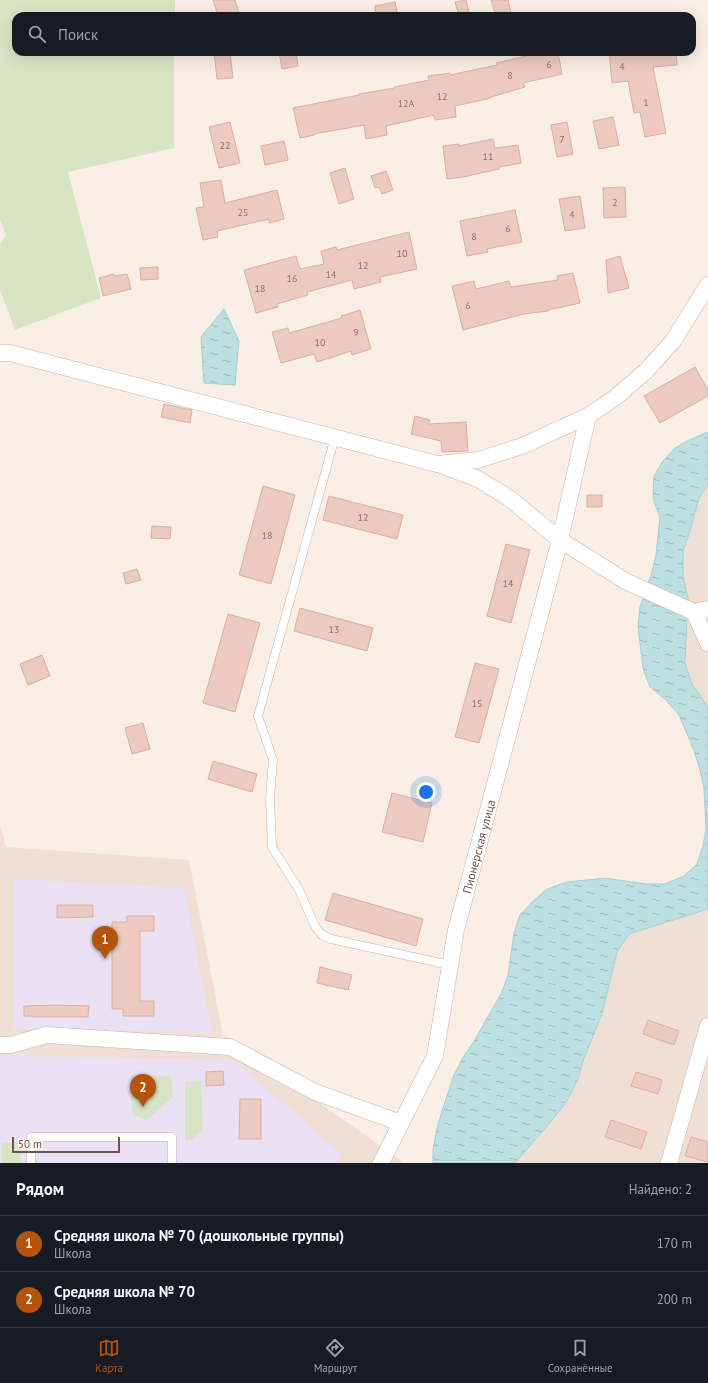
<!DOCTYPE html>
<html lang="ru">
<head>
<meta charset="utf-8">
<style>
  body { margin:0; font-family:"PT Sans",sans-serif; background:#242831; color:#f1f3f6 }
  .scale { position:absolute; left:12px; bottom:10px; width:108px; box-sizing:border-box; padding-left:4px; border:2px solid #6f544d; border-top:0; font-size:11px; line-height:14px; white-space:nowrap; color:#6f544d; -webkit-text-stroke:3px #fdf2ea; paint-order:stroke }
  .you { position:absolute; left:426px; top:792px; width:14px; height:14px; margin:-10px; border:3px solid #fff; border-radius:50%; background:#1a73e8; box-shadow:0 0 0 6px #1a73e833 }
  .badge { display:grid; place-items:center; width:26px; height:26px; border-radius:50%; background:#b45309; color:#fff; font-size:13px; font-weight:700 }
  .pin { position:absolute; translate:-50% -33px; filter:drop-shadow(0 1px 2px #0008) }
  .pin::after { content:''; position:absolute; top:21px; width:14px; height:12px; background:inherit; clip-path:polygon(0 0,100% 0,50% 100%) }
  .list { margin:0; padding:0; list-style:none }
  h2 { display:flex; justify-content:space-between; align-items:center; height:52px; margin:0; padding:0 16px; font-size:17px }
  h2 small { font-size:13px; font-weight:400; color:#9ea1a6 }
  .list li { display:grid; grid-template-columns:26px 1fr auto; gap:12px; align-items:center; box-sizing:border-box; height:56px; padding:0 16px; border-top:1px solid #363941 }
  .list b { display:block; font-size:15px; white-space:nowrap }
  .list p { margin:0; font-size:13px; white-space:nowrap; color:#9ea1a6 }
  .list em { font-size:13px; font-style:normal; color:#9ea1a6 }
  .icon { flex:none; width:22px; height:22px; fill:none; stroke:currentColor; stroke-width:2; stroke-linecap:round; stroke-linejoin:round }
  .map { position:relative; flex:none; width:708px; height:1163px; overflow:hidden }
  .search { position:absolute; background:#171b24; box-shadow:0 4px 16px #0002; left:12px; right:12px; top:12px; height:44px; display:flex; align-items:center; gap:10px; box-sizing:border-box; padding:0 14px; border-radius:12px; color:#9ea1a6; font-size:15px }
  .sheet { height:164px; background:#171b24 }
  nav { display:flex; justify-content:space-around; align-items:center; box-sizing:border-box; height:56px; border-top:1px solid #363941; background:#171b24; font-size:11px; color:#9ea1a6 }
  nav a { display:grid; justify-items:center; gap:2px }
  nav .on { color:#b45309 }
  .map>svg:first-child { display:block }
  .residential { fill:#f0dfd4 }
  .education { fill:#ebe1f5 }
  .grass { fill:#d7e5c5 }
  .water { fill:url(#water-ripples); stroke:#a3d1d1 }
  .building { fill:#eccabf; stroke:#dcafa2 }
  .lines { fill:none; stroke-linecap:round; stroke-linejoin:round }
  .lane-casing { stroke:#c9b5ac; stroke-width:9 }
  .street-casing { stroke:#c9b5ac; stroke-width:17 }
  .lane { stroke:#fff; stroke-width:8 }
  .street { stroke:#fff; stroke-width:16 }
  .labels { text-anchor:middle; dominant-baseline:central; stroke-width:4; stroke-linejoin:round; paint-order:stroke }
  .number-label { font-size:10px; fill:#8e726a }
  .street-label { font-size:12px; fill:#6f544d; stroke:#fdf2ea }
</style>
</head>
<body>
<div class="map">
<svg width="708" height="1163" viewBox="0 0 708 1163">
  <defs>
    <pattern id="water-ripples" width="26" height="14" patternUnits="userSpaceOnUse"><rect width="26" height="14" fill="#bce0e0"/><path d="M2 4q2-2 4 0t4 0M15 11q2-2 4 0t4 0" fill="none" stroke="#9db8b8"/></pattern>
  </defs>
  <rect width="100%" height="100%" fill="#f9eee5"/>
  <path class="residential" d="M708 484V707L692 684 685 663 688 597 683 577V551L690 531 699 498Z
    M0 824 6 847 189 860 223 1035 405 1163H0Z
    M708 909V1163H515L578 1080 584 1058 602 1014 617 952 629 934Z"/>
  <path class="education" d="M13 879 184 888 212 1032 13 1029Z
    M0 1056 232 1059 342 1154 338 1163H0Z"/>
  <path class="grass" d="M0 0H175V16H16V52H174V148L68 172 101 298 15 330 0 290V245L6 235 0 220Z
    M131 1075 171 1076 173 1097 146 1120 133 1115 130 1089Z
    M201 1081 203 1129 192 1140 185 1141V1082Z
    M21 1142V1163H2V1143Z"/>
  <path class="water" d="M224 309 239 341 235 385 204 383 201 337Z
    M708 432V484L699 498 690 531 683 551V577L688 597 685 663 692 684 708 707V909L629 934 617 952 602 1014 584 1058 578 1079 567 1101 553 1119 515 1163H433V1150L437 1128 442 1111 454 1075 462 1059 473 1043 502 992 508 975 514 933 520 915 532 902 547 889 567 882 605 878 646 884H665L684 876 697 864 703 846 706 829 704 788 700 770 693 748 679 715 666 700 650 687 643 668 638 626 640 607 652 572 656 555 660 518 653 498 654 476 663 461 675 448 689 440Z"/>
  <path class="building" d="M213 0H235L239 13 229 16H218Z
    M466 0 470 16H459L455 2Z
    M491 0H508L512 16H496Z
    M395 2 398 16H376L375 6Z
    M214 52H230L233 78 217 79Z
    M279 52H296L298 66 282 69Z
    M545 52H558L562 74 523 83 525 87 491 97V98L455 106 456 117 435 120 434 115 386 126 387 135 366 139 364 125 314 134V135L300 138 293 108 359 95V94L394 88V87L429 80 428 76 450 73V75L497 65 496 63 517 58Z
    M609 52H676L677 65 653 67 666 133 645 137 640 112 634 113 628 81 612 83Z
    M613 117 619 145 599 149 593 121Z
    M230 122 240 163 219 168 209 127Z
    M567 122 573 154 557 157 551 125Z
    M493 139 495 148 518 145 521 163 499 167V169L463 177 447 179 443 146 459 144V146Z
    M284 141 288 160 265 165 261 146Z
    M345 168 354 199 339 204 330 173Z
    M386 171 393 190 382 194 379 187 375 188 371 176Z
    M221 180 225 203 277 190 284 219 269 223V219L217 231 218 237 203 240 196 208 204 207 200 183Z
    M625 187 626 217 604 218 603 188Z
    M580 196 585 228 565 231 559 199Z
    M515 210 522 242 487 249 488 252 467 256 460 221Z
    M409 232 417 269 380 277 381 282 354 289 352 280 307 292 308 295 277 304 278 307 256 313 244 270 296 256 300 269 324 264 321 251 336 247 337 250Z
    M620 256 629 288 608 293 606 260Z
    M158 267V279L141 280 140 268Z
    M573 273 580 303 548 310V311L524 314 463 330 452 286 474 281 476 289 509 281 511 287 558 280 557 276Z
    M114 274V276L127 274 131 289 103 296 99 278Z
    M360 310 371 349 352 355 351 351 317 362 314 354 281 363 272 332 288 328 289 333 342 318 341 316Z
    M695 367 708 390V396L660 423 644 396Z
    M164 404 192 410 190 423 161 417Z
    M415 416 430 420 428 424 466 422 468 451 442 452 441 441 411 434Z
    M263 486 295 495 271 584 239 575Z
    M587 495H602V507H587Z
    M329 496 403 515 397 539 323 520Z
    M152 526 171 527 170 539 151 538Z
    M506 544 530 550 511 623 487 616Z
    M137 569 141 580 126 584 123 573Z
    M300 608 373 628 367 651 294 631Z
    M228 614 260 623 235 712 203 703Z
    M42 655 50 676 28 685 20 664Z
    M475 663 499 669 479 743 455 737Z
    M143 723 150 749 132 754 125 728Z
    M213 761 257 774 252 792 208 779Z
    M392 793 432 803 423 842 382 832Z
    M333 893 423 919 416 946 325 920Z
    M57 905H93V917L57 918Z
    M127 916H154V931H140V1001H154V1016H123V1009H112V922H127Z
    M320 967 352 975 348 990 317 983Z
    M56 1005 89 1006 88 1017H33V1016H24V1006Z
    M648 1020 679 1031 674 1045 643 1034Z
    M223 1071 224 1085 206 1086V1072Z
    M636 1072 662 1080 658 1094 631 1086Z
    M240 1099H261V1139H239Z
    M611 1120 647 1132 641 1149 605 1137Z
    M691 1137 708 1142V1162L685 1156Z"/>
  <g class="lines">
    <defs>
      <path id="lane" d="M335 437 258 716 273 760 270 798 272 847 299 890 316 928 322 935 331 939 450 965
        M31 1163V1137H172V1163"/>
      <g id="street">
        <path d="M0 353H10L437 464 478 460 522 446 588 416 616 397 646 371 673 341 708 285"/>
        <path d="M441 465 478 479 509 498 560 540 627 582 694 612 708 609"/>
        <path d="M694 612 708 643"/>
        <path d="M0 1045H11L46 1035 230 1047 315 1092 401 1123"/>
        <path id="s1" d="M381 1163 435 1056 456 930 560 540 588 416"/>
        <path d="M669 1163 708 1026"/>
      </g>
    </defs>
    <use href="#lane" class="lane-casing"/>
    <use href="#street" class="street-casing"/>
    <use href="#lane" class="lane"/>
    <use href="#street" class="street"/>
  </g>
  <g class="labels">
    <g class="number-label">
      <text x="549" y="64">6</text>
      <text x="622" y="66">4</text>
      <text x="510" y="75">8</text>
      <text x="442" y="96">12</text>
      <text x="646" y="102">1</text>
      <text x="406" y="103">12А</text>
      <text x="562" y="139">7</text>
      <text x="225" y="145">22</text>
      <text x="488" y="156">11</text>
      <text x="615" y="202">2</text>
      <text x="243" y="212">25</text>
      <text x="572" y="214">4</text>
      <text x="508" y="228">6</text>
      <text x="474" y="236">8</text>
      <text x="402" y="253">10</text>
      <text x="363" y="265">12</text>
      <text x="331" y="274">14</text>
      <text x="292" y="278">16</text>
      <text x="260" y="288">18</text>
      <text x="468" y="305">6</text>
      <text x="356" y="332">9</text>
      <text x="320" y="342">10</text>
      <text x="363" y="517">12</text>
      <text x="267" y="535">18</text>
      <text x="508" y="583">14</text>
      <text x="334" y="629">13</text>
      <text x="477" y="703">15</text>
    </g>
    <g class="street-label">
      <text stroke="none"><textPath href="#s1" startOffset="334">Пионерская улица</textPath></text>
    </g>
  </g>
</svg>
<div class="scale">50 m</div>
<div class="you"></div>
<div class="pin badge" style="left:105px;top:959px">1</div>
<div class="pin badge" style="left:143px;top:1107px">2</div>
<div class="search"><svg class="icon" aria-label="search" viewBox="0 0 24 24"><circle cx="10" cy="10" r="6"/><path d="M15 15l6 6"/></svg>Поиск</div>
</div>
<section class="sheet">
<h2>Рядом<small>Найдено: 2</small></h2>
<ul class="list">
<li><span class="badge">1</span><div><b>Средняя школа № 70 (дошкольные группы)</b><p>Школа</p></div><em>170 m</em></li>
<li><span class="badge">2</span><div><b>Средняя школа № 70</b><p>Школа</p></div><em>200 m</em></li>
</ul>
</section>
<nav>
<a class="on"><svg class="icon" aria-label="map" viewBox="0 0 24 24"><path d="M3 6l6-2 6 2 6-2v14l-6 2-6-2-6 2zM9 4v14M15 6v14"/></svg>Карта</a>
<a><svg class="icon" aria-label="directions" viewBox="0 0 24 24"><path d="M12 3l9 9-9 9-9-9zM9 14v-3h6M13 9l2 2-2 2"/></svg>Маршрут</a>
<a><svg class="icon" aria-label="saved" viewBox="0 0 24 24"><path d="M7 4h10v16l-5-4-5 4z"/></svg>Сохранённые</a>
</nav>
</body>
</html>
